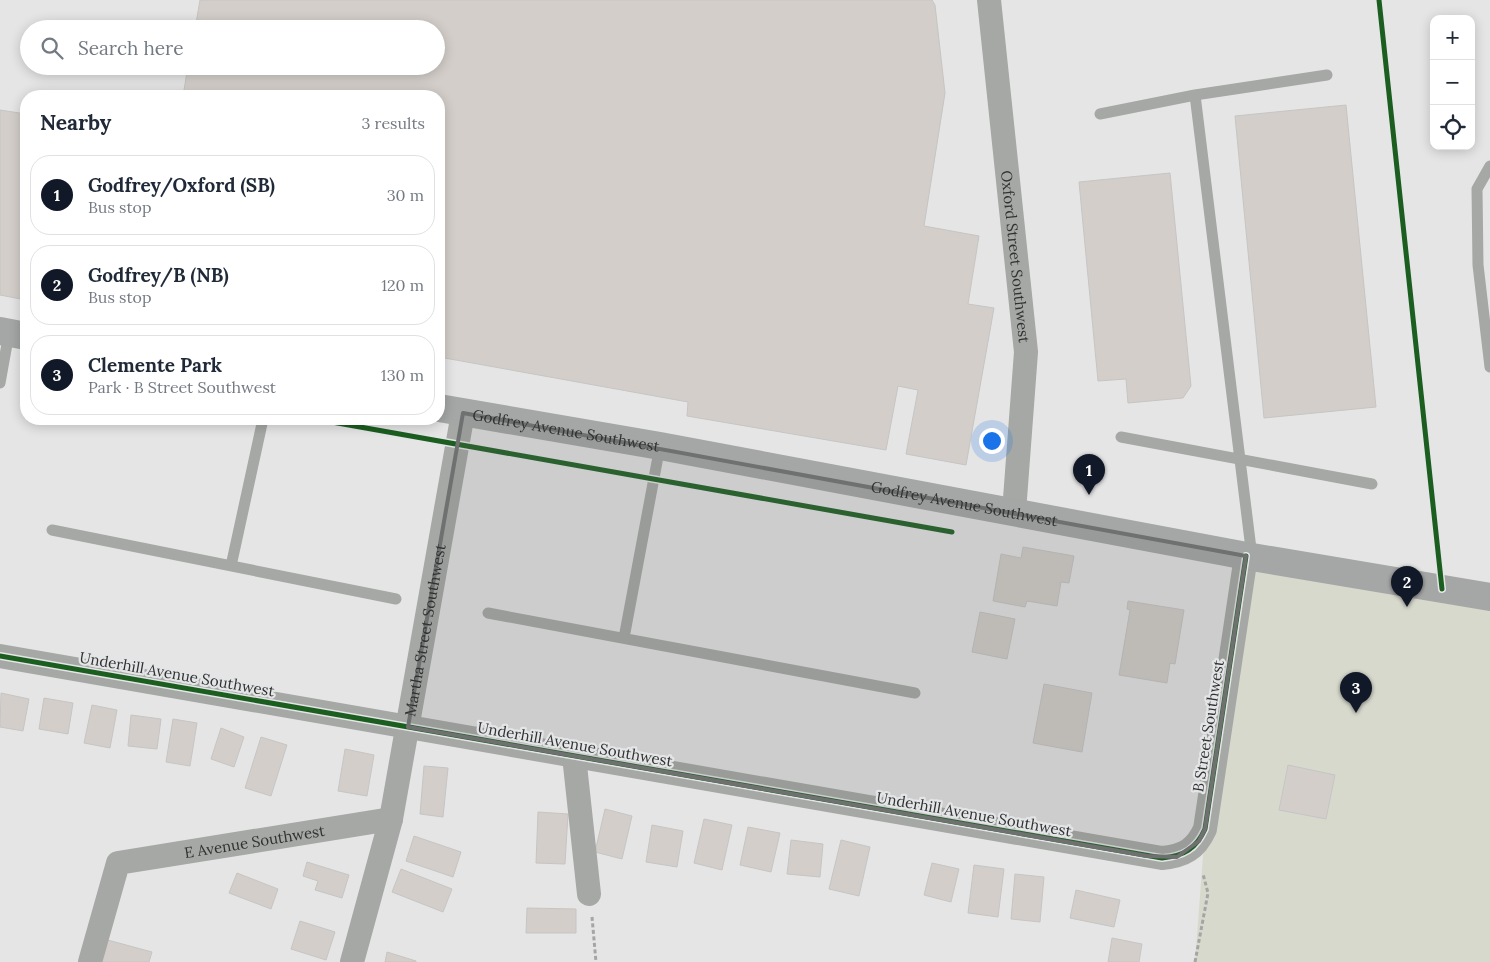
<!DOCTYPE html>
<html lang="en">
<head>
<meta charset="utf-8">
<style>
  body { margin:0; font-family:Lora,serif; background:#f6f6f7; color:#1f2937 }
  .controls { position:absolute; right:15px; top:15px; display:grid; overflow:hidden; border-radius:10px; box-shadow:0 2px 12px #0003 }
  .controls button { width:45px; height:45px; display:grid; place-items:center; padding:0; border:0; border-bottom:1px solid #e0e1e3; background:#fff; color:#1f2937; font:25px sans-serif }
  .you { position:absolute; left:991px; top:440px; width:18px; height:18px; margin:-12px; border:4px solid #fff; border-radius:50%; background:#1a73e8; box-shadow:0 0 0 8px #1a73e833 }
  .badge { display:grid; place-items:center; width:32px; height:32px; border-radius:50%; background:#111827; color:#fff; font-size:16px; font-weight:700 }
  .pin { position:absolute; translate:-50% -41px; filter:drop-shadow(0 1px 2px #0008) }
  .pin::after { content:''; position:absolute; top:26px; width:18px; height:15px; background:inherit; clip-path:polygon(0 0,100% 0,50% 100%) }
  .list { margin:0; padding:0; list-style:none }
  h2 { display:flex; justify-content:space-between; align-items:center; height:65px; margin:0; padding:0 20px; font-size:21px }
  h2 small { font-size:16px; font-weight:400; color:#747a83 }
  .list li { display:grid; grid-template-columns:32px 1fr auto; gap:15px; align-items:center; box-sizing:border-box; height:80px; margin:0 10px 10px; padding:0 10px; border:1px solid #e0e1e3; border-radius:20px }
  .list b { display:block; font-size:19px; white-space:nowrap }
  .list p { margin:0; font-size:16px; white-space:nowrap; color:#747a83 }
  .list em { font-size:16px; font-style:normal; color:#747a83 }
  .icon { flex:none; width:28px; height:28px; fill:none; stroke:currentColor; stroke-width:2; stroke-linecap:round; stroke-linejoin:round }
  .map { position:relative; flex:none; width:1490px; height:962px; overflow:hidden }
  .search { position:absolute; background:#fff; box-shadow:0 2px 12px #0003; left:20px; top:20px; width:425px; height:55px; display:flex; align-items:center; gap:12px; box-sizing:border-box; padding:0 18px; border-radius:28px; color:#747a83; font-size:19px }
  .panel { position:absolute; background:#fff; box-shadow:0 2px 12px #0003; left:20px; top:90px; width:425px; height:335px; border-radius:20px }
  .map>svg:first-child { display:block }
  .green { fill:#d8d9cd }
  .building { fill:#d3cec9; stroke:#c6c5c5 }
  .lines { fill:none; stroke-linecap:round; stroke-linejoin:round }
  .path { stroke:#a4a5a4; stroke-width:3; stroke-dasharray:4 2.5; stroke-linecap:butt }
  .lane { stroke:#a5a8a5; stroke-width:11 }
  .street { stroke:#a5a8a5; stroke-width:24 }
  .secondary { stroke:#a4a7a5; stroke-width:28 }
  .cycleway-casing { stroke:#e4e5e6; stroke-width:8 }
  .cycleway { stroke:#1b5e20; stroke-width:5 }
  .marked { fill:#6f7070; fill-opacity:0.2; stroke:#6f7070; stroke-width:4; stroke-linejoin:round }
  .labels { text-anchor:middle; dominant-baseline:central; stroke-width:4.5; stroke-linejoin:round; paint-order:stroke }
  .street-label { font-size:15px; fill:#303131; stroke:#e4e5e6 }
</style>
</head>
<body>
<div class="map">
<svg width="1490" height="962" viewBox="0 0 1490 962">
  <rect width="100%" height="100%" fill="#e5e5e5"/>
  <path class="green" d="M1246 556 1490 597V962H1195L1205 829Z"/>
  <path class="building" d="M200 0H932L935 5 945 93 924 226 979 236 968 304 994 308 966 465 906 454 918 390 898 386 886 450 687 416 688 402 439 357V96H183L188 66H436V29H195Z
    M1346 105 1376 407 1264 418 1235 116Z
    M0 110 26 114V300L0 295Z
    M1170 173 1191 386 1183 398 1128 403 1126 379 1098 381 1079 182Z
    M1023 547 1074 556 1069 583 1061 582 1057 606 1027 601 1025 607 993 601 1001 554 1021 558Z
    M1128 601 1184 610 1175 664 1170 663 1167 683 1119 675 1130 610 1127 609Z
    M980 612 1015 619 1007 659 972 652Z
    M1044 684 1092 693 1082 752 1033 743Z
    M1 693 29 699 23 731 0 727Z
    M44 698 73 703 68 734 39 729Z
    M92 705 117 710 110 748 84 743Z
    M131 715 161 719 157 749 128 746Z
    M173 719 197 723 190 766 166 762Z
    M221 728 244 737 234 767 211 759Z
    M261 737 287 745 271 796 245 788Z
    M345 749 374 755 367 796 338 791Z
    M1288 765 1335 775 1326 819 1279 810Z
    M424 766 448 768 443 817 420 814Z
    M605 809 632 816 622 859 595 852Z
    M538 812 568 814 565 864 536 863Z
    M704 819 732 825 722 870 694 863Z
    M652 825 683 831 677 867 646 862Z
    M748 827 780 833 771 872 740 865Z
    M414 836 461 852 453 877 406 861Z
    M791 840 823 844 820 877 787 874Z
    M841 840 870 847 859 896 829 889Z
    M307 862 349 875 342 898 315 890 318 881 303 876Z
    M932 863 959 869 951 902 924 895Z
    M974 865 1004 869 998 917 968 913Z
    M401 869 452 889 443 912 392 892Z
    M237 873 278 889 271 909 229 893Z
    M1015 874 1044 877 1040 922 1011 919Z
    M1076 890 1120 900 1114 927 1070 918Z
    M527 908 576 909V933H526Z
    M300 921 335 932 326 960 291 949Z
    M1112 938 1142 944 1139 962H1108Z
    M104 939 152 952 149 962H98Z
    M387 952 416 961V962H385Z"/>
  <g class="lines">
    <path class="path" d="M592 917 596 962
      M1195 962 1208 893 1203 874"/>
    <path class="lane" d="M1100 114 1195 95
      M1490 166 1477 189 1478 265 1490 367
      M0 383 9 333
      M1121 437 1372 484
      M52 530 396 599
      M1252 557 1195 95 1327 75
      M231 566 263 419
      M488 613 915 693
      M624 638 660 446"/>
    <g class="street">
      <path id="s1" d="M989 0 1026 352 1014 512"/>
      <path d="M0 656 1162 858C1184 856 1196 849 1205 829L1246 556"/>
      <path d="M574 756 589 894"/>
      <path id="s2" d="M90 962 118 863 391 819"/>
      <path id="s3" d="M352 962 391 819 463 413"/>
    </g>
    <g class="secondary">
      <path d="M0 331 26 336"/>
      <path id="s4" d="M439 408 660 446 1252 557 1490 597"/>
    </g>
    <defs>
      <path id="cycleway" d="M1379 0 1442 589
        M315 419 952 532
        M0 656 1162 858C1184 856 1196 849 1205 829L1246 556"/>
    </defs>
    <use href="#cycleway" class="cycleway-casing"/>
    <use href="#cycleway" class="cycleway"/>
  </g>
  <path class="marked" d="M463 413 1246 556 1205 829 1199 841 1177 857 1147 856 408 727Z"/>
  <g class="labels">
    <g class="street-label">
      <text stroke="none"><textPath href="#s1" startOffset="258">Oxford Street Southwest</textPath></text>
      <text stroke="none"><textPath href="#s4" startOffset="129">Godfrey Avenue Southwest</textPath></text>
      <text stroke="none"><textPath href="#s4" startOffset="534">Godfrey Avenue Southwest</textPath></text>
      <text stroke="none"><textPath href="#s3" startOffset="340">Martha Street Southwest</textPath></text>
      <text transform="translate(177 674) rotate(10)">Underhill Avenue Southwest</text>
      <text transform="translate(1208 726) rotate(-81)">B Street Southwest</text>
      <text transform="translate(575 744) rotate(10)">Underhill Avenue Southwest</text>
      <text transform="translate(974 814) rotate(10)">Underhill Avenue Southwest</text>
      <text stroke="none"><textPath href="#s2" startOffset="241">E Avenue Southwest</textPath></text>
    </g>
  </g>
</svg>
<div class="controls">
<button>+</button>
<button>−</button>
<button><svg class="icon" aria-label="locate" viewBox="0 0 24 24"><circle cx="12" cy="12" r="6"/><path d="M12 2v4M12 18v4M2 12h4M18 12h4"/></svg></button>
</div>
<div class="you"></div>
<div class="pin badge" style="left:1089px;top:495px">1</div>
<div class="pin badge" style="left:1407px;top:607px">2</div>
<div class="pin badge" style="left:1356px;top:713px">3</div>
<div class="search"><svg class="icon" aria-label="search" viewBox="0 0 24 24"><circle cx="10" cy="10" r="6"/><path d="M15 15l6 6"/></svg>Search here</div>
<section class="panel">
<h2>Nearby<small>3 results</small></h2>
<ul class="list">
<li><span class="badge">1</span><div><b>Godfrey/Oxford (SB)</b><p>Bus stop</p></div><em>30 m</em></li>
<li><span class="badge">2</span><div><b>Godfrey/B (NB)</b><p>Bus stop</p></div><em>120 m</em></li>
<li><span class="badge">3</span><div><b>Clemente Park</b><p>Park · B Street Southwest</p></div><em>130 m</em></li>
</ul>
</section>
</div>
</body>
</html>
